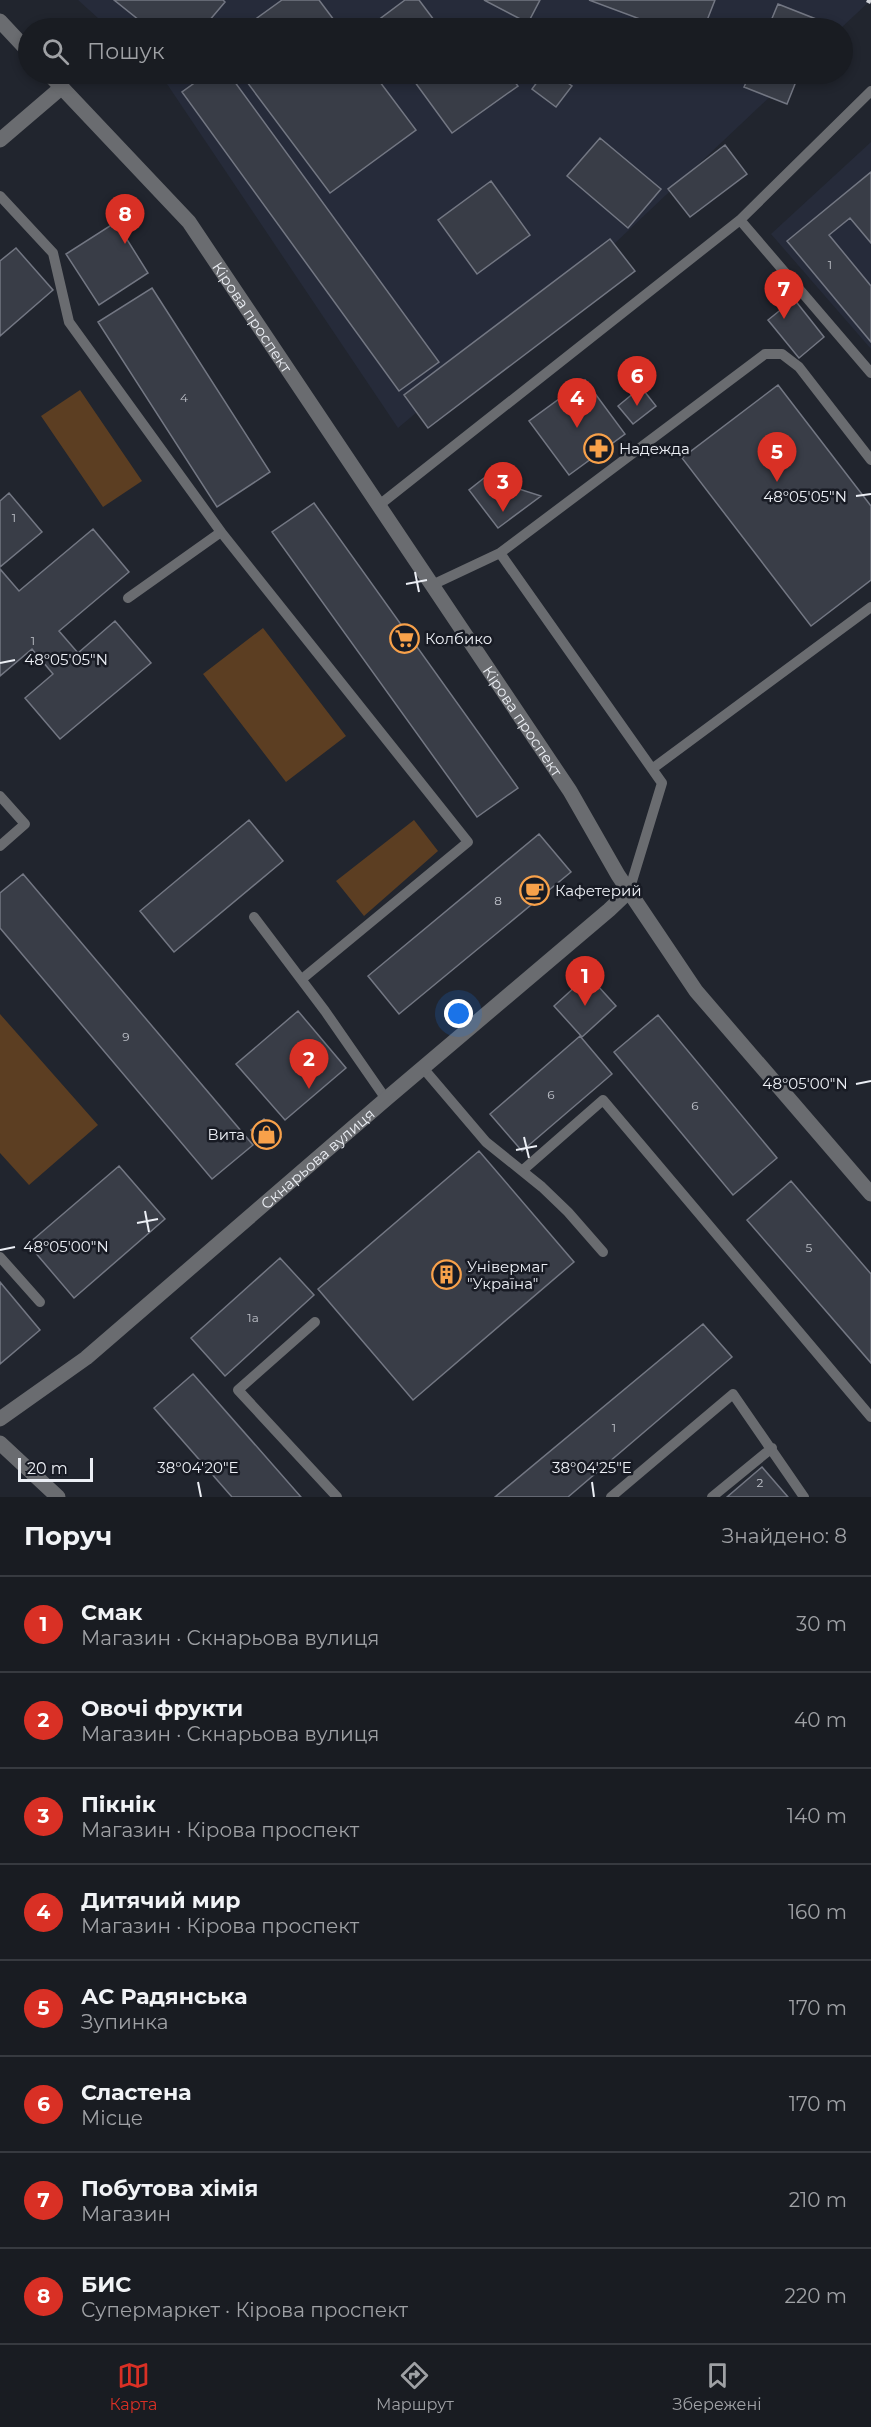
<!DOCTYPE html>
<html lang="uk">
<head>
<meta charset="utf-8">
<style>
  body { margin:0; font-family:Montserrat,sans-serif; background:#26292f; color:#f1f3f6 }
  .scale { position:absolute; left:18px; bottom:15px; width:75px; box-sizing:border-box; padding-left:6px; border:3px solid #eceff5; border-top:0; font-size:16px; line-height:21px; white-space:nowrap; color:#eceff5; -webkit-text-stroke:4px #181b24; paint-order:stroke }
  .you { position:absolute; left:459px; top:1014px; width:21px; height:21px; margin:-15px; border:4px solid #fff; border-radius:50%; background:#1a73e8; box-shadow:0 0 0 9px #1a73e833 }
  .badge { display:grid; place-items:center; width:39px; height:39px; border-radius:50%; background:#d93025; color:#fff; font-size:20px; font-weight:700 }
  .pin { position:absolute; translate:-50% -50px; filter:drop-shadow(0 2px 3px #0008) }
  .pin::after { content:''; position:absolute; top:32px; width:21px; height:18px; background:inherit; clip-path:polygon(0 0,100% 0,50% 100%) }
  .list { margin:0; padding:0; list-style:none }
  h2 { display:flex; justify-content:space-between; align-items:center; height:78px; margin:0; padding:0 24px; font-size:26px }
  h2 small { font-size:20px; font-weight:400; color:#9fa1a5 }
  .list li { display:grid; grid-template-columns:39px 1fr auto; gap:18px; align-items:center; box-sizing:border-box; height:96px; padding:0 24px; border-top:2px solid #373a40 }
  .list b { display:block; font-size:22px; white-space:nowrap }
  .list p { margin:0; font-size:20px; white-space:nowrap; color:#9fa1a5 }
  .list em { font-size:20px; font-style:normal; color:#9fa1a5 }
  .icon { flex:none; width:33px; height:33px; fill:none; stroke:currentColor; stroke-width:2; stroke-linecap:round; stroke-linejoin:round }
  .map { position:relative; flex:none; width:871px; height:1497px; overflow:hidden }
  .search { position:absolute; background:#191c22; box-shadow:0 3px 9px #0003; left:18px; right:18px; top:18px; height:66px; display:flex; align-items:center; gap:15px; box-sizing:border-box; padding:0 21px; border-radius:33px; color:#9fa1a5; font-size:22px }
  .sheet { height:846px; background:#191c22 }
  nav { display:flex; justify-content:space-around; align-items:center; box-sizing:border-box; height:84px; border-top:2px solid #373a40; background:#191c22; font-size:16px; color:#9fa1a5 }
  nav a { display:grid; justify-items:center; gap:3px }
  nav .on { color:#d93025 }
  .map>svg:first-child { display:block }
  .built { fill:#262b3a }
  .green { fill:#5c3e22 }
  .building { fill:#393d47; stroke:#737783; stroke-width:1.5 }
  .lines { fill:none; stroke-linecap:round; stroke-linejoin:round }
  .service { stroke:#6a6c70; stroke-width:10 }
  .minor { stroke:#6a6c70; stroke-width:15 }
  .tertiary { stroke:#6a6c70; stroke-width:15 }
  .rail { stroke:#ced1d7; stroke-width:4.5; stroke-dasharray:10 10; stroke-linecap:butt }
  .ticks { fill:none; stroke:#eceff5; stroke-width:2 }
  .labels { text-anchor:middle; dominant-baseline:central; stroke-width:5; stroke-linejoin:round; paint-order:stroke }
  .number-label { font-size:12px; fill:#bfc2ca }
  .street-label { font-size:15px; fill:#eceff5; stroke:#181b24 }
  .poi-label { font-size:15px; fill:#eceff5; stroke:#181b24; text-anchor:start }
  .ticks-label { font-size:15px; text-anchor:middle; fill:#eceff5; stroke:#181b24; stroke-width:5; stroke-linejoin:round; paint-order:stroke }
</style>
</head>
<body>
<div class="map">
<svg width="871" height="1497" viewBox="0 0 871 1497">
  <rect width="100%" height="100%" fill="#21252e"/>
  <path class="built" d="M78 0H871L841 28H109Z
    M156 74H794L593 264 398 428 165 81Z
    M871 142V349L771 234Z"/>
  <path class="green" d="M80 390 142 481 103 507 41 416Z
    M263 628 346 736 286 782 203 674Z
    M414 820 438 851 364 916 336 881Z
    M0 1014 98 1125 29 1185 0 1153Z"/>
  <path class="building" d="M114 0H223L225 2 203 28H149Z
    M282 0H319L340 28H243Z
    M405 0H419L440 28H376L373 24Z
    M484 0H540L528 23Z
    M589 0H715L704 28H664Z
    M778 4 821 21 817 28H768Z
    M207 74H229L439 362 399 391 182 92Z
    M241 74H374L416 130 330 193Z
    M409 74H508L518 86 452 133Z
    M543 74H555L572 86 556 107 532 89Z
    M750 74H799L787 104 744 87Z
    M600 138 661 189 628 228 567 176Z
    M725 145 747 174 690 217 668 189Z
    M871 172V243L850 218 829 235 871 286V342L787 241Z
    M491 181 530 235 477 274 438 220Z
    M116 222 148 273 99 305 66 254Z
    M610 239 635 271 428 428 404 395Z
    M16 248 53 290 0 336V261Z
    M152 288 270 472 217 507 98 322Z
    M794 299 824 337 799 358 768 320Z
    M585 380 625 434 569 475 529 421Z
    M778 385 871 506V580L811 626 682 458Z
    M641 387 656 406 633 424 618 406Z
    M484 478 541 496 498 528 469 490Z
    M9 493 42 532 0 567V501Z
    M314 503 518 788 477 817 272 532Z
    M93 529 129 572 59 631 78 653 115 621 151 663 60 739 25 698 53 674 32 649 0 676V569L19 591Z
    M249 820 283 861 174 952 140 911Z
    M539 834 571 872 399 1014 368 976Z
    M23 874 253 1145 212 1179 0 928V893Z
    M588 975 616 1006 582 1037 554 1006Z
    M298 1011 346 1068 285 1120 236 1064Z
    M658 1015 777 1158 733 1195 614 1052Z
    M580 1036 612 1074 522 1151 490 1114Z
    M264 1119 281 1137 268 1149 251 1130Z
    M479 1151 574 1262 413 1400 318 1289Z
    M119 1166 165 1219 74 1298 28 1244Z
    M791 1181 871 1274V1363L747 1220Z
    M280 1258 314 1295 225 1376 191 1338Z
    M0 1282 40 1330 0 1364Z
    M703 1324 732 1357 568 1497H495Z
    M193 1374 301 1497H232L154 1408Z
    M762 1467 788 1497H727Z"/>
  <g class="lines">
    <path class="service" d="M0 196 53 253 69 322 221 532 468 842 302 979
      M740 220 871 373
      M378 506 740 220 871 91
      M500 553 765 354H782L799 367 871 460
      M432 585 500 553 662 783 629 891
      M128 598 221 532
      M652 769 871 607
      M0 796 25 824 0 846
      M254 917 325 1011 386 1099
      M423 1068 486 1142 542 1187 568 1212 603 1252
      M523 1170 603 1100 871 1417
      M0 1257 40 1302
      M315 1322 238 1390 337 1497
      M611 1497 733 1394 804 1497
      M712 1497 772 1448"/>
    <g class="minor">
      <path d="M0 140 62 87"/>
      <path id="s1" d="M0 1419 86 1358 386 1099 609 910 629 891"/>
      <path d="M0 1443 58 1497"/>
    </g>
    <g class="tertiary">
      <path d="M0 21 28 51"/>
      <path id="s2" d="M49 74 189 222 570 791 618 875 696 991 871 1194"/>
    </g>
    <path class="rail" d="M867 0 871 2"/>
  </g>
  <path class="ticks" d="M856 496 871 494M415 572 419 592M406 584 427 580M0 663 15 660M856 1084 871 1081M524 1137 529 1158M516 1150 537 1146M145 1211 149 1232M137 1223 158 1219M0 1250 15 1247M198 1482 201 1497M592 1482 594 1497"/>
  <defs>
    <symbol id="pharmacy-ring" viewBox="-11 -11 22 22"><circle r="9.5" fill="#181b24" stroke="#f8a14a" stroke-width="1.5"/><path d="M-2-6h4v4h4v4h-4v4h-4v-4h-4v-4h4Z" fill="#f8a14a"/></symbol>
    <symbol id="supermarket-ring" viewBox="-11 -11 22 22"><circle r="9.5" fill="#181b24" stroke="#f8a14a" stroke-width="1.5"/><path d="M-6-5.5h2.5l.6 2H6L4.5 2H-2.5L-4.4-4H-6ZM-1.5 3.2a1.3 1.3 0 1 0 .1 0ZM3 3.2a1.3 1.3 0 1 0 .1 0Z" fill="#f8a14a"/></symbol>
    <symbol id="cafe-ring" viewBox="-11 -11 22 22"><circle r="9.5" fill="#181b24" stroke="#f8a14a" stroke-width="1.5"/><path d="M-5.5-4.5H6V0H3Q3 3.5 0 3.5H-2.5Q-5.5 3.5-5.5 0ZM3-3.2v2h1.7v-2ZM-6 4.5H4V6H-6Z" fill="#f8a14a"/></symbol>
    <symbol id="shop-ring" viewBox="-11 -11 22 22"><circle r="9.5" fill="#181b24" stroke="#f8a14a" stroke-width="1.5"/><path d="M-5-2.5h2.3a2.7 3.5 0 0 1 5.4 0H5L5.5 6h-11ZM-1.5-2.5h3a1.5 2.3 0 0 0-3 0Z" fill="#f8a14a"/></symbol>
    <symbol id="building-ring" viewBox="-11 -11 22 22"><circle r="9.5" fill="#181b24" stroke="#f8a14a" stroke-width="1.5"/><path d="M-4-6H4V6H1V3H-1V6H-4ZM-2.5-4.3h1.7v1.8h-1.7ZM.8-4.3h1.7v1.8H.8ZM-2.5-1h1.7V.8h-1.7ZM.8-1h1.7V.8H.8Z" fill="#f8a14a"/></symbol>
  </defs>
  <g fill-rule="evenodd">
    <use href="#pharmacy-ring" x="582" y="432" width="33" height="33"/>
    <use href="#supermarket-ring" x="388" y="622" width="33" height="33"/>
    <use href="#cafe-ring" x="518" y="874" width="33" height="33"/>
    <use href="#shop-ring" x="250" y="1118" width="33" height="33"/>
    <use href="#building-ring" x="430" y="1258" width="33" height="33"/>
  </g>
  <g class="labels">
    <g class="number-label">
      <text x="830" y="264">1</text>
      <text x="184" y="397">4</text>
      <text x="14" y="517">1</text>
      <text x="33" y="640">1</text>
      <text x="498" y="900">8</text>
      <text x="126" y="1036">9</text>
      <text x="551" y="1094">6</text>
      <text x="695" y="1105">6</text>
      <text x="809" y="1247">5</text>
      <text x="253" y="1317">1а</text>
      <text x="614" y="1427">1</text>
      <text x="760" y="1482">2</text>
    </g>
    <g class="street-label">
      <text stroke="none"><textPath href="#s2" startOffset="318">Кірова проспект</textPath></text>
      <text stroke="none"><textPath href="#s2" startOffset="804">Кірова проспект</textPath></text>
      <text stroke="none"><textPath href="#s1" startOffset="411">Скнарьова вулиця</textPath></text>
    </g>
    <g class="poi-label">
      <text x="619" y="448">Надежда</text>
      <text x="425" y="638">Колбико</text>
      <text x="555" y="890">Кафетерий</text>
      <text x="245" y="1134" text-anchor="end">Вита</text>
      <text x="467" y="1266">Універмаг<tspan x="467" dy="17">"Україна"</tspan></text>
    </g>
  </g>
  <g class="ticks-label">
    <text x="805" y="502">48°05'05"N</text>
    <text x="66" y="665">48°05'05"N</text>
    <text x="805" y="1089">48°05'00"N</text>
    <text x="66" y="1252">48°05'00"N</text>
    <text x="198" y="1473">38°04'20"E</text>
    <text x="592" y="1473">38°04'25"E</text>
  </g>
</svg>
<div class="scale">20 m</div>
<div class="you"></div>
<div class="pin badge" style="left:585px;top:1006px">1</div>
<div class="pin badge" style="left:309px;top:1089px">2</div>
<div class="pin badge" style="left:503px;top:512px">3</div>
<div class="pin badge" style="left:577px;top:428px">4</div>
<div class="pin badge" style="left:777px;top:482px">5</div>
<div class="pin badge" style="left:637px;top:406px">6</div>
<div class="pin badge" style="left:784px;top:319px">7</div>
<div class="pin badge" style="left:125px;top:244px">8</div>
<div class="search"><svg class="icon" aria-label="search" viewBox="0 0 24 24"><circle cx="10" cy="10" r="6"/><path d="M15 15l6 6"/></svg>Пошук</div>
</div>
<section class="sheet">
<h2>Поруч<small>Знайдено: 8</small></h2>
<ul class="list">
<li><span class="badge">1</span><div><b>Смак</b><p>Магазин · Скнарьова вулиця</p></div><em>30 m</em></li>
<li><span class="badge">2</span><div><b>Овочі фрукти</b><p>Магазин · Скнарьова вулиця</p></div><em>40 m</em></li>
<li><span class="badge">3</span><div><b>Пікнік</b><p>Магазин · Кірова проспект</p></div><em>140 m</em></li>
<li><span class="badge">4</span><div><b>Дитячий мир</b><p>Магазин · Кірова проспект</p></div><em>160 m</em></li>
<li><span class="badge">5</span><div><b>АС Радянська</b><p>Зупинка</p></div><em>170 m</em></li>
<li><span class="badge">6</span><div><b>Сластена</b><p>Місце</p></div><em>170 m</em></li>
<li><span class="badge">7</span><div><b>Побутова хімія</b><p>Магазин</p></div><em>210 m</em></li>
<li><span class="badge">8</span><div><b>БИС</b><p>Супермаркет · Кірова проспект</p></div><em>220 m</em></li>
</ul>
</section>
<nav>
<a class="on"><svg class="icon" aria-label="map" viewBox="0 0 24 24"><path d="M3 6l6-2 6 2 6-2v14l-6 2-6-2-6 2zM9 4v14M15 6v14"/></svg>Карта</a>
<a><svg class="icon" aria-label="directions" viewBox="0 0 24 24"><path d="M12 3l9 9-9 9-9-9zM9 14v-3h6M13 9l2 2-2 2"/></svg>Маршрут</a>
<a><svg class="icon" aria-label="saved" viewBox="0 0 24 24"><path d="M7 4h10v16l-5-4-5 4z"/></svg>Збережені</a>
</nav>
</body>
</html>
